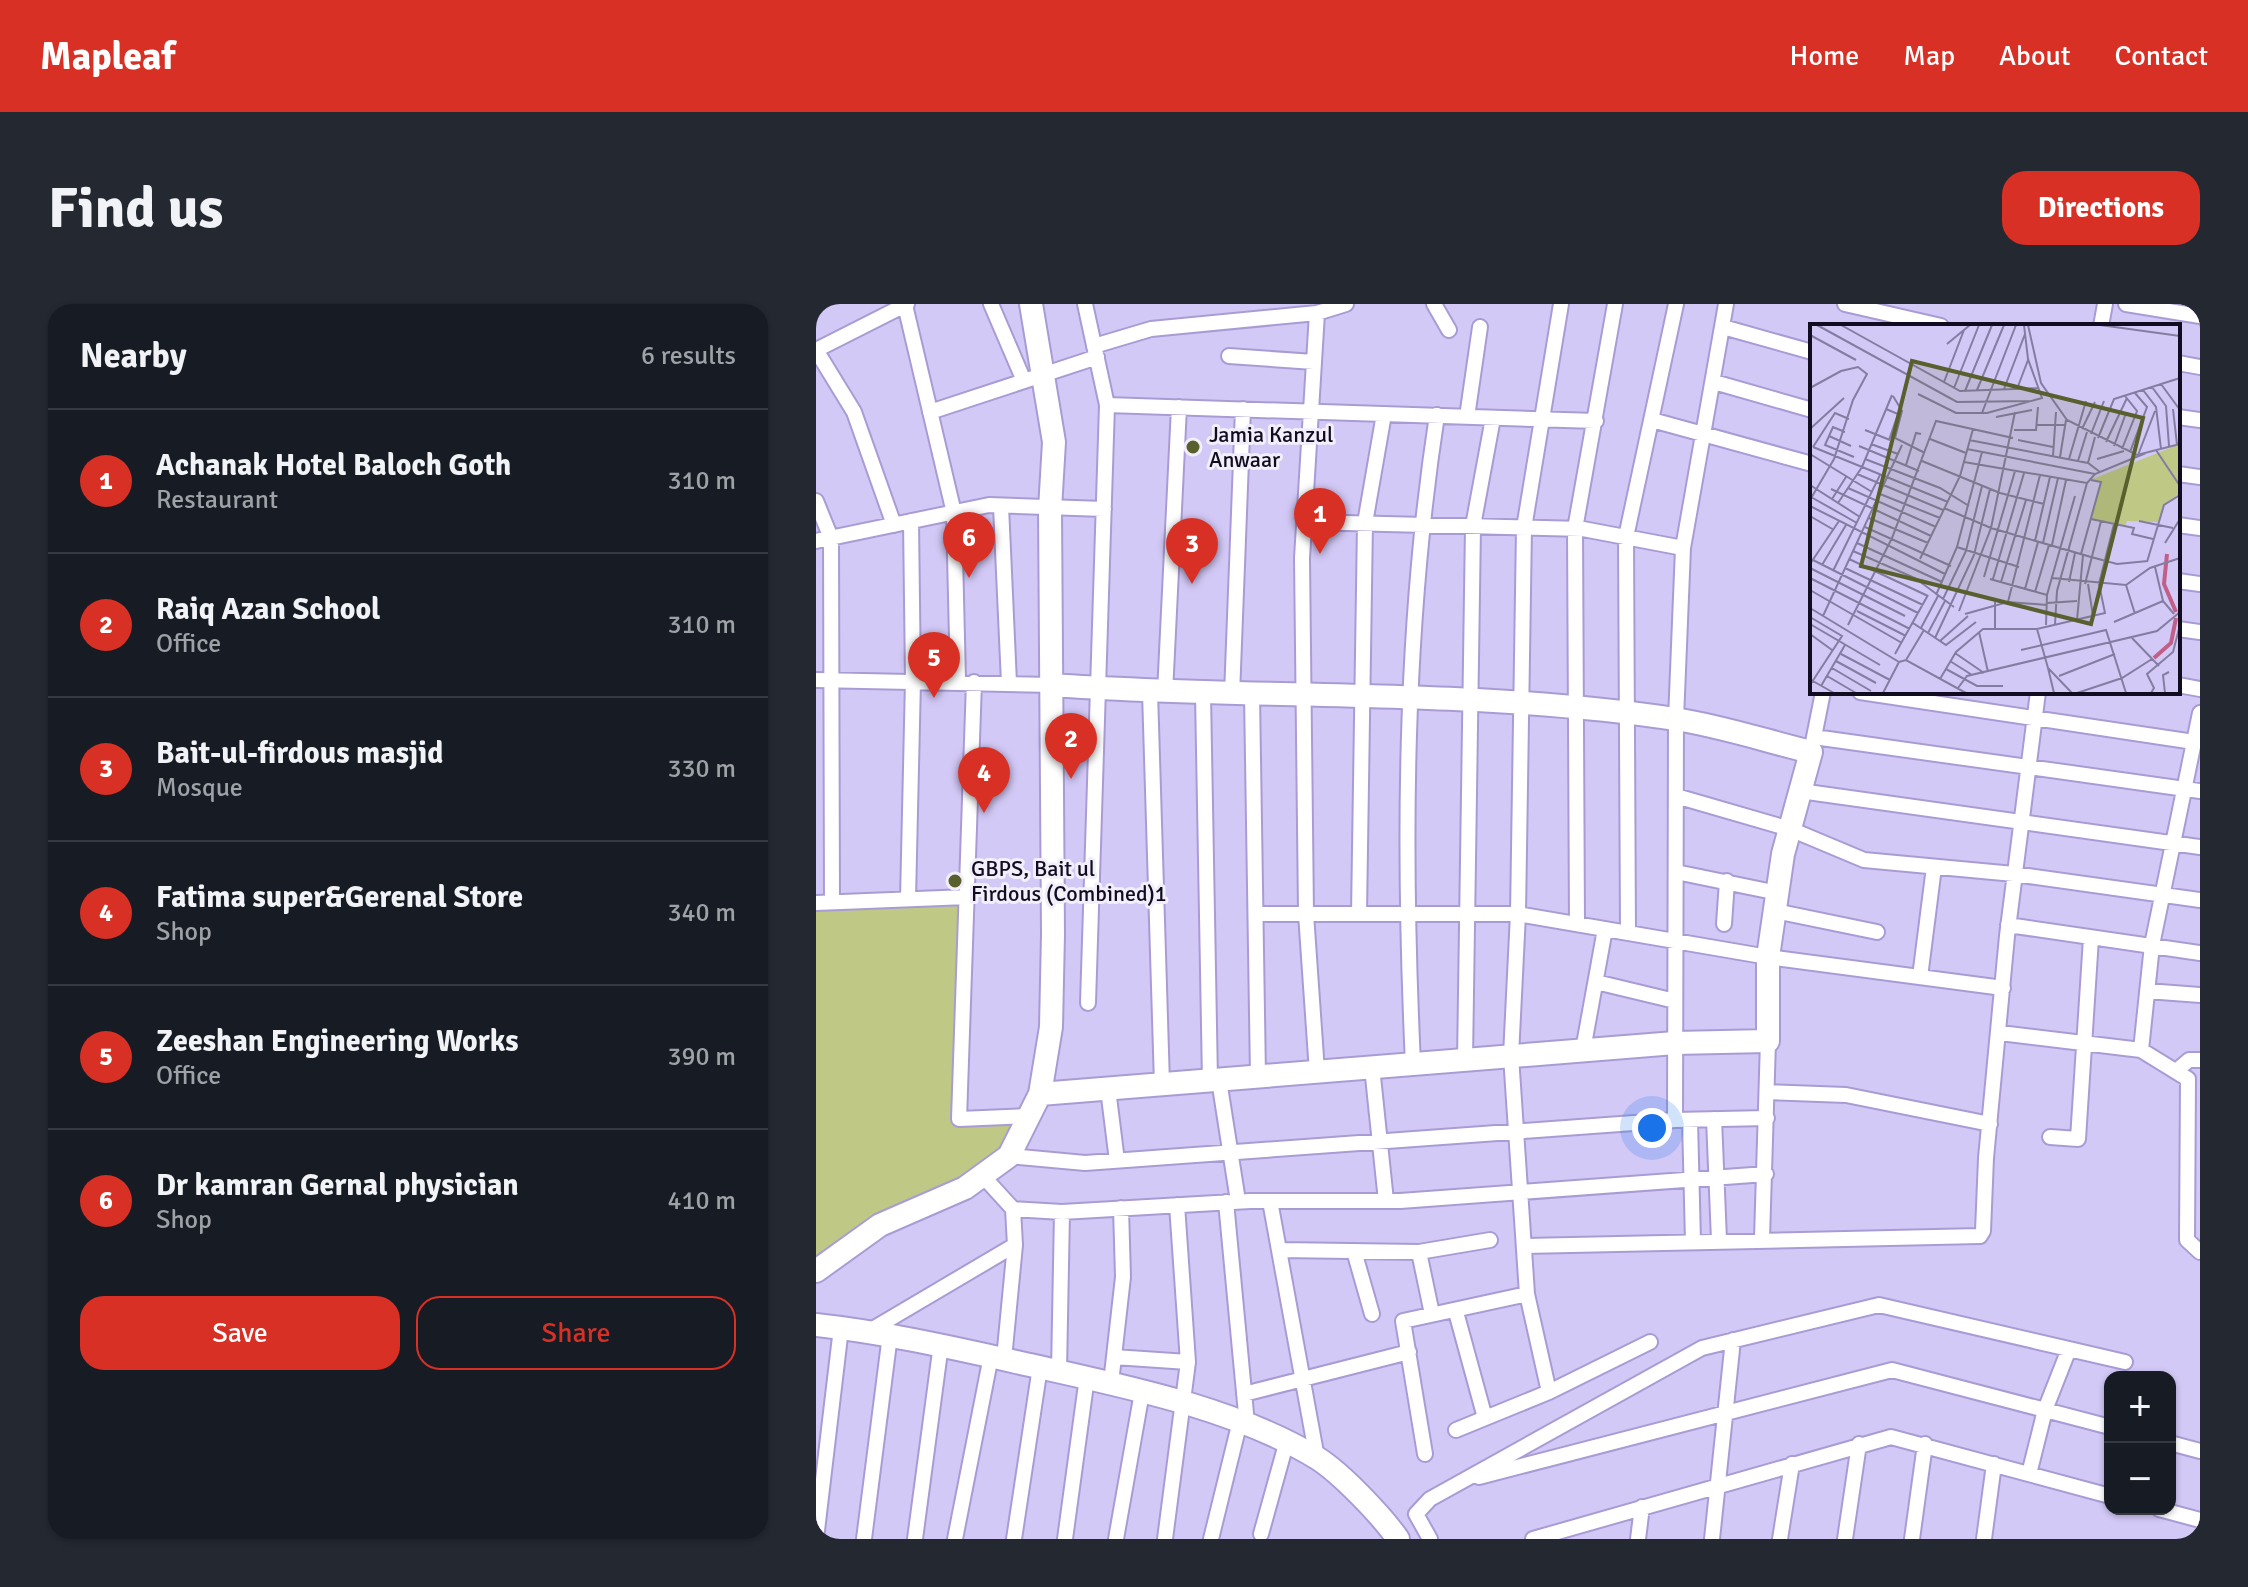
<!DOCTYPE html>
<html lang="en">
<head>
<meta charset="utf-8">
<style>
  body { margin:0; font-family:Signika,sans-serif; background:#242831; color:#f1f3f6 }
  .controls { position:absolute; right:24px; bottom:24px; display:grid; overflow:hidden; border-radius:16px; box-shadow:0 2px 6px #0004 }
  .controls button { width:72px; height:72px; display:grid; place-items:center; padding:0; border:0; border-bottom:2px solid #363941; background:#171b24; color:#f1f3f6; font:40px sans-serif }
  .you { position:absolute; left:836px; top:824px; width:28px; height:28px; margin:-20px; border:6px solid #fff; border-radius:50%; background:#1a73e8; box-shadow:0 0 0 12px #1a73e833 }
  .badge { display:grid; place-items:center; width:52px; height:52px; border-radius:50%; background:#d93025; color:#fff; font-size:26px; font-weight:700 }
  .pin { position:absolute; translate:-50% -66px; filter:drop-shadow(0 2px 4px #0008) }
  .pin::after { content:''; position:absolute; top:42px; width:28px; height:24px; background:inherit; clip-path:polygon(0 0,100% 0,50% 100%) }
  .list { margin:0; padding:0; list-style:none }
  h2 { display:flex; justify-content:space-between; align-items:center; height:104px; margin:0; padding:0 32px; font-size:34px }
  h2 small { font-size:26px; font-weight:400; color:#9ea1a6 }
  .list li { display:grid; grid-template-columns:52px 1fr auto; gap:24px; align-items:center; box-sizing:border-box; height:144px; padding:0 32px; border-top:2px solid #363941 }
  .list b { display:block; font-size:30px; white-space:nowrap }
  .list p { margin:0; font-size:26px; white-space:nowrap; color:#9ea1a6 }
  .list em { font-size:26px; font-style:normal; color:#9ea1a6 }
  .actions { display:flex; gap:16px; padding:24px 32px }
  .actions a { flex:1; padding:18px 0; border:2px solid #d93025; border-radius:24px; text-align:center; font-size:28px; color:#d93025 }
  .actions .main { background:#d93025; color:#fff }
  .map { position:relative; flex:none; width:1384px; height:1235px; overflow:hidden; border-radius:24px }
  header { display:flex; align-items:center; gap:48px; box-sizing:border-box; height:112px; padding:0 40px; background:#d93025; color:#fff }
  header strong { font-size:38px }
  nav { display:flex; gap:44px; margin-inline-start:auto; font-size:28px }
  .intro { display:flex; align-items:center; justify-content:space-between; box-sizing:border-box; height:192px; padding:0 48px }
  h1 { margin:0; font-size:56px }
  .button { padding:20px 36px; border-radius:24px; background:#d93025; color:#fff; font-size:28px; font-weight:700 }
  main { display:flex; gap:48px; padding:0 48px }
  aside { flex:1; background:#171b24; border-radius:24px; box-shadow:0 2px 6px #0004 }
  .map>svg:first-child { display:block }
  .green { fill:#bfc885 }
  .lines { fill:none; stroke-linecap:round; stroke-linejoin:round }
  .street-casing { stroke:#a99cd4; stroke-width:18 }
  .secondary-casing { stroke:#a99cd4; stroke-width:26 }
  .street { stroke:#fff; stroke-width:14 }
  .secondary { stroke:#fff; stroke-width:22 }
  .poi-dot { fill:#5a5f2e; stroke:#f2effb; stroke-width:3 }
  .labels { text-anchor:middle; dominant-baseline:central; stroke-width:6; stroke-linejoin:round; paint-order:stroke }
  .poi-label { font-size:22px; fill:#110c1f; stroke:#f2effb; text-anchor:start }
  .inset-river { fill:none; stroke:#c25f89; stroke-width:4 }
  .inset-road { fill:none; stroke:#857da1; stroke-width:2 }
  .view { fill:#5a5f2e; fill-opacity:0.15; stroke:#5a5f2e; stroke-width:4 }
  .inset-edge { fill:none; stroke:#110c1f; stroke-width:4 }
</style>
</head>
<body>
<header>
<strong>Mapleaf</strong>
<nav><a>Home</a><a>Map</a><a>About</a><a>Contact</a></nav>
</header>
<div class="intro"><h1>Find us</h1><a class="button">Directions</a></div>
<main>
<aside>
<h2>Nearby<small>6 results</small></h2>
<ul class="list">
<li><span class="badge">1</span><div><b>Achanak Hotel Baloch Goth</b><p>Restaurant</p></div><em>310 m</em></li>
<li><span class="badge">2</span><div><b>Raiq Azan School</b><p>Office</p></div><em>310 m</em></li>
<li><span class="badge">3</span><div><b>Bait-ul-firdous masjid</b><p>Mosque</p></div><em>330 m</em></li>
<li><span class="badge">4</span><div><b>Fatima super&amp;Gerenal Store</b><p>Shop</p></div><em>340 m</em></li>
<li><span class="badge">5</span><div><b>Zeeshan Engineering Works</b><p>Office</p></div><em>390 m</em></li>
<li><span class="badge">6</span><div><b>Dr kamran Gernal physician</b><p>Shop</p></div><em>410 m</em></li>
</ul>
<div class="actions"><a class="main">Save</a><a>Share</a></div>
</aside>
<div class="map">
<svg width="1384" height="1235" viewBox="0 0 1384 1235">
  <rect width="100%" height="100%" fill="#d3c9f7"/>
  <path class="green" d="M150 593 142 815 213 812 192 852 0 966V599Z"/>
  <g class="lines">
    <defs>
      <path id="street" d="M175 0 208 77
        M269 0 291 101 272 699
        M618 0 633 26
        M1029 0 1125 22
        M1310 0 1384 12
        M89 1 138 209 142 377
        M1285 22 1289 0
        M907 23 996 48
        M278 42 335 25 501 9
        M0 46 38 108 78 221
        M0 46 91 0
        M413 52 498 58
        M1362 59 1384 63
        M898 78 996 106
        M291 101 780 117
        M114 108 281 53
        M651 113 664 23
        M1362 113 1384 116
        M836 116 996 160
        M1362 170 1384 173
        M0 197 15 234 16 598
        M185 202 193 379
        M489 218 767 225 867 244
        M1362 221 1384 224
        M0 237 173 201 288 205
        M1362 277 1384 280
        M1362 325 1384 328
        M0 376 236 381
        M158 378 143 815 213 812
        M1362 381 1384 385
        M334 388 346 780
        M1044 388 1378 438
        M349 389 363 103
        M387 390 394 777
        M416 391 427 105
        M436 391 442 773
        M998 433 1384 487
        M996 443 1007 388
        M984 487 1384 543
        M860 492 974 525 1048 556 1198 570 1384 596
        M860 568 962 589
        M92 595 97 376 95 217
        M0 599 151 593
        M959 607 1061 628
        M440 610H702L952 653 1187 684
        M543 610 549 219 568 110
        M761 620 759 225 799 0
        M908 620 911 577
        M1192 621 1384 649
        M812 629 810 233 860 0
        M1104 673 1118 563
        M780 678 859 697
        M1331 687 1384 691
        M1184 729 1325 746 1372 775 1371 936 1384 948
        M767 746 789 625
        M1325 746 1336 641 1384 409
        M649 756 657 222 677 114
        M597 760C587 544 588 325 621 111
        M556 763 570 897
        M1360 767 1373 756H1384
        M501 768 490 610 486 254 501 9 530 0
        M403 776 422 897
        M292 785 301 857
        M951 788 1030 791 1174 820
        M898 815 903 936
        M859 816 860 415 867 244 910 0
        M874 816 877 938
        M1234 833 1262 835 1275 634
        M193 852 269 859 859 816 951 814
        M166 871 197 905 246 908 434 897H584L950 870
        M454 897 501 1154
        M410 898 431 1120
        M946 934 952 737
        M709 942 1164 932 1167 927 1170 854 1191 632 1222 388
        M465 946 603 948 674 936
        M538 947 556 1010
        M603 948 616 1010
        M640 1008 669 1114
        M55 1026 199 941
        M298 1053 372 1058
        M188 1055 199 941 197 905
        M243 1068 246 908
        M295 1079 307 973 305 904
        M733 1088 711 990 695 752 702 610 708 224 745 0
        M428 1090 593 1048
        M640 1126 733 1088 834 1038
        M1354 1139 1384 1147
        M609 1150 587 1017 711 990
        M1213 1170 1229 1106 1253 1045
        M663 1173 1076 1066 1294 1123
        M1343 1205 1384 1216
        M445 1230 470 1140
        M0 1235 25 1024
        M48 1235 74 1031
        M99 1235 125 1040
        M139 1235 175 1052
        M198 1235 224 1063
        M249 1235 271 1073
        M300 1235 326 1088
        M349 1235 372 1058 361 901
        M395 1235 424 1117
        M614 1235 600 1210 614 1195 886 1044 1063 1001 1309 1058
        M717 1235 1075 1133 1294 1192
        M822 1235 826 1203
        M896 1235 917 1036
        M964 1235 976 1160
        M1029 1235 1043 1140
        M1096 1235 1109 1140
        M1168 1235 1178 1160"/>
      <path id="secondary" d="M224 790 859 739 952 737V653L967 550 995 448C950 437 905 422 859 415 656 384 441 396 236 381
        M0 967 64 921 149 884 193 852 224 790 235 723 237 630 234 205 238 138 215 0
        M0 1021C73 1029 142 1045 214 1061 307 1082 419 1104 501 1154 525 1169 566 1212 582 1235"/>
    </defs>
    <use href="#street" class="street-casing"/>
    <use href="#secondary" class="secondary-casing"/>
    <use href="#street" class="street"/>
    <use href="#secondary" class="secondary"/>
  </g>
  <g class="poi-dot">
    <circle cx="377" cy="143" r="8"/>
    <circle cx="139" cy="577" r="8"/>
  </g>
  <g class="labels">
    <g class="poi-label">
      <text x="393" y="130">Jamia Kanzul<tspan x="393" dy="25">Anwaar</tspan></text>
      <text x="155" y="564">GBPS, Bait ul<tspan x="155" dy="25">Firdous (Combined)1</tspan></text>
    </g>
  </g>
  <g transform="translate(994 20)">
    <rect width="370" height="370" fill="#d3c9f7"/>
    <path d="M370 120V171L354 181 349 198 317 197 315 202 281 195 291 159 280 156Z" fill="#bfc885"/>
    <path class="inset-river" d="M357 230 354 260 366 288M344 334 361 319 366 294"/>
    <path class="inset-road" d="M7 1 147 78 223 77M31 1 150 67 228 64M218 1 231 59 257 96 327 131 370 120M290 1 370 12M0 11 46 36M137 20 160 1M134 58 154 6M351 60 370 86M342 63 356 82 359 122M0 64 31 47 48 43 57 50 43 76 24 135 0 176M144 64 169 1M194 65 215 10M207 65 218 36M167 66 194 1M333 66 346 83 351 125M155 67 182 1M108 70 146 89H177L232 74 218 35 214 1M83 72 92 87 85 114 115 129M76 85 88 90 79 116M363 85 367 121M172 89 206 1M186 93 222 86M226 101H255M0 105 34 74M272 105 285 78M55 106 80 116M204 106H226L228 83M35 108 23 103 15 121 44 133M281 110 294 77M19 112 41 122M288 114 304 75 370 54M120 115 156 129M159 116 278 139 290 148M208 116 243 123M296 118 317 74M61 120 88 130M49 122 109 147M304 122 316 89M3 123 138 178M3 123 25 89 39 95M157 125 285 150M312 125 327 87 315 72M346 126 370 162M320 128 337 83 325 69M0 130 62 168M328 131 345 87M243 132 246 88M250 133 256 96M55 135 130 164 159 182M259 135 276 77M287 135 314 127M112 137 190 169 234 180M268 137 277 108M154 138 277 159M278 139 285 113M96 141 106 109 111 110M47 150 133 186M0 161 50 193M38 164 126 203M21 165 121 212M70 170 130 194M1 173 47 199M22 175 36 153M28 179 52 143 82 71M0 182 135 250M134 184 181 204 281 233 307 240 338 237M0 192 24 206M59 194 118 219M281 195 324 204 322 210 343 215M329 197 363 204M55 203 141 242M225 217 240 153M47 219 132 258M233 219 248 154M355 219 370 195M242 221 256 156M147 223 209 243M43 227 105 254 144 283M271 230 291 158 281 156M39 235 118 272M110 235 150 152 163 105M3 236 108 289M337 238 354 181 370 171M0 240 29 197M12 241 36 201M345 243 353 277 364 290M0 244 95 292M35 244 113 281M23 247 70 151M174 253 205 147M0 254 100 305M242 254 316 261 340 244 370 234M180 255 237 271M183 255 214 149M370 257V282M191 258 216 176M259 258 265 229M275 260 291 197M278 260 283 292M316 261 325 290M215 265 228 218M0 266 92 319M225 268 239 221M126 271 147 223 172 128M133 275 156 227 172 162M185 278V304M198 278 237 281M237 279 267 277M0 284 89 338 73 369M47 287 96 312M149 287 181 204 205 88M155 290 198 278 230 151M13 292 92 121M0 293 32 312 0 361M267 296 273 231M304 298 353 277M103 299 136 321 166 298M0 300 70 341M245 300 247 267 277 159 285 150 336 129M38 301 82 214 126 97 203 114M236 301 237 271 265 172M111 304 128 272M227 305 238 344 262 369M169 308 178 348M118 309 135 277M0 310 22 326M125 314 164 231 180 165M322 314 349 342M130 317 158 292M211 326 296 306 316 369M145 329 174 349M31 330 80 356M85 330 118 271M96 336 114 306M26 337 66 359M140 337 162 351M89 338 96 336 156 369M22 344 61 367M238 344 244 369M136 345 167 362H193M17 352 46 369M249 352 305 330M130 355 146 328 173 305H227L295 289 289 260 304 200M1 356 24 369M11 362 35 321M148 364 157 352 347 307 370 288M267 369 312 354 342 335M341 369 344 364 337 350 363 328 370 301M355 369 353 351 359 348"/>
    <path class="view" d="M102 37 333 94 281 300 51 242Z"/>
    <rect width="370" height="370" class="inset-edge"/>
  </g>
</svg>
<div class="controls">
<button>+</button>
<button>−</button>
</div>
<div class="you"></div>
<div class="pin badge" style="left:504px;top:250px">1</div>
<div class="pin badge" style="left:255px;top:475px">2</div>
<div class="pin badge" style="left:376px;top:280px">3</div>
<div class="pin badge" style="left:168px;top:509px">4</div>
<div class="pin badge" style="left:118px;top:394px">5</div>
<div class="pin badge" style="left:153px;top:274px">6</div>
</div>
</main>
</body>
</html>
